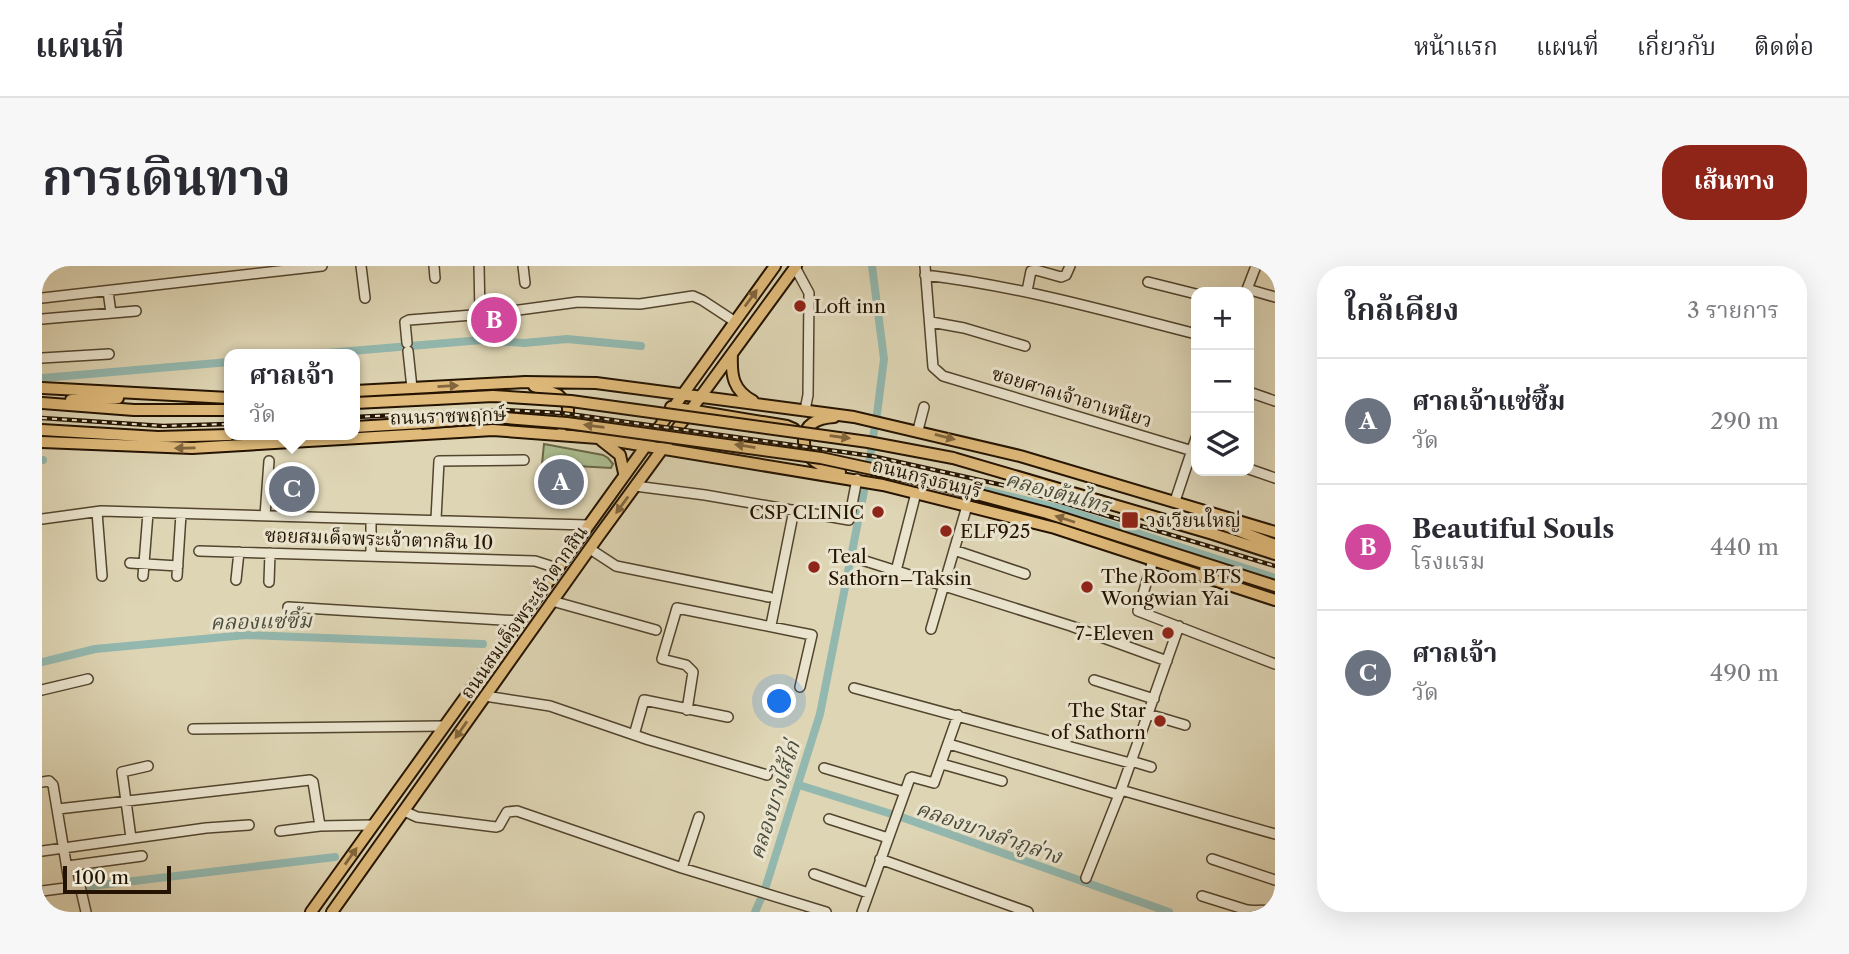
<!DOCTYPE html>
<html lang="th">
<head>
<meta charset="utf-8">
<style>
  body { margin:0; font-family:"Libre Caslon Text","Noto Serif Thai",serif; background:#f7f7f7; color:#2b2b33 }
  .controls { position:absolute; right:21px; top:21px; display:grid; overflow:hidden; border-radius:14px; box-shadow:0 7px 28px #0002 }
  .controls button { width:63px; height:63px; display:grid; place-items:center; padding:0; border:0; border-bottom:2px solid #e1e1e2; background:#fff; color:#2b2b33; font:35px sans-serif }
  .scale { position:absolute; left:21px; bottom:18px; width:108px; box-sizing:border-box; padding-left:7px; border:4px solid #241300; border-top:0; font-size:19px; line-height:24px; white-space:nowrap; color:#241300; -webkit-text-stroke:5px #eae4ce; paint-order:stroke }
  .you { position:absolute; left:738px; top:436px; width:24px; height:24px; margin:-18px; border:5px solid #fff; border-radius:50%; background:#1a73e8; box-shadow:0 0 0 10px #1a73e833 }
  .badge { display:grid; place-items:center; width:46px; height:46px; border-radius:50%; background:#8f2418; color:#fff; font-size:23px; font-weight:700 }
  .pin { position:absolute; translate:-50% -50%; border:4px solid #fff; box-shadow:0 2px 7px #0006 }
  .popup { position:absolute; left:182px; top:83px; width:136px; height:91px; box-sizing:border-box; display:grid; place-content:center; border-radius:14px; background:#fff; filter:drop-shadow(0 2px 5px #0005); font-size:23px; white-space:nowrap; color:#7c7c81 }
  .popup b { font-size:26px; color:#2b2b33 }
  .popup::after { content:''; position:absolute; left:50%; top:100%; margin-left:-14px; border:14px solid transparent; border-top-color:#fff }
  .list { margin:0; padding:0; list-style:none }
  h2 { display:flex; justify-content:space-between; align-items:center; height:91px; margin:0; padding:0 28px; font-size:30px }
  h2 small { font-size:23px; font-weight:400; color:#7c7c81 }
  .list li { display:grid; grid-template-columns:46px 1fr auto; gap:21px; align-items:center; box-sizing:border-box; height:126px; padding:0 28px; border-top:2px solid #e1e1e2 }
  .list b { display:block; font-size:26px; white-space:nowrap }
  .list p { margin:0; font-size:23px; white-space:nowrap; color:#7c7c81 }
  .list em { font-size:23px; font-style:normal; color:#7c7c81 }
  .icon { flex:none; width:38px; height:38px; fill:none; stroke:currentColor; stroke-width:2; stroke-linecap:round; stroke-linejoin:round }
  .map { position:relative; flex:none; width:1233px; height:646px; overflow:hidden; border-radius:28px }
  header { display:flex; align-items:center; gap:42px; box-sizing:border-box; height:98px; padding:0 35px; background:#fff; border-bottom:2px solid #e1e1e2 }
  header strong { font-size:33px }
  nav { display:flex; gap:38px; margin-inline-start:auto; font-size:24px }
  .intro { display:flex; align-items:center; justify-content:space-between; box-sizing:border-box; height:168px; padding:0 42px }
  h1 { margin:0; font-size:49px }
  .button { padding:18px 32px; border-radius:28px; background:#8f2418; color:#fff; font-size:24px; font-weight:700 }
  main { display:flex; gap:42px; padding:0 42px }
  aside { flex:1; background:#fff; border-radius:28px; box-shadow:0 7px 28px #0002 }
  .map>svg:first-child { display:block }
  .green { fill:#acbe91; stroke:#686848; stroke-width:2 }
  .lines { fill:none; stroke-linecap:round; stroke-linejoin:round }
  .canal { stroke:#93b8af; stroke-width:8 }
  .minor-casing { stroke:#52442d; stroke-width:12 }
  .major-casing { stroke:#241300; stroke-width:14 }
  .minor { stroke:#eae4ce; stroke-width:9 }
  .major { stroke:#dfba7a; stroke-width:10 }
  .rail-casing { stroke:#241300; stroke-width:4.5 }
  .rail { stroke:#eae4ce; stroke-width:2; stroke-dasharray:5; stroke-linecap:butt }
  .major-bridge-casing { stroke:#241300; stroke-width:14; stroke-linecap:butt }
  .major-bridge { stroke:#dfba7a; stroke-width:10 }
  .oneway { fill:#82663d }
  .poi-dot { fill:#8f2418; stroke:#eae4ce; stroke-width:2.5 }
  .labels { text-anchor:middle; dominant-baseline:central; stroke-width:6; stroke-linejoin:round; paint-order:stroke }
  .poi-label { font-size:19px; fill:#241300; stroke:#eae4ce; text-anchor:start }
  .street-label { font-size:19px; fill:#241300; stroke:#eae4ce }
  .water-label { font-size:21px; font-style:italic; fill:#4b4d3d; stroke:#eae4ce }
</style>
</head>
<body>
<header>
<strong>แผนที่</strong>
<nav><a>หน้าแรก</a><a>แผนที่</a><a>เกี่ยวกับ</a><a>ติดต่อ</a></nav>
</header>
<div class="intro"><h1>การเดินทาง</h1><a class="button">เส้นทาง</a></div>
<main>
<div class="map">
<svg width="1233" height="646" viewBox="0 0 1233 646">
  <rect width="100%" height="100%" fill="#ded5b4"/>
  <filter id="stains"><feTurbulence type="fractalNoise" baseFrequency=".00286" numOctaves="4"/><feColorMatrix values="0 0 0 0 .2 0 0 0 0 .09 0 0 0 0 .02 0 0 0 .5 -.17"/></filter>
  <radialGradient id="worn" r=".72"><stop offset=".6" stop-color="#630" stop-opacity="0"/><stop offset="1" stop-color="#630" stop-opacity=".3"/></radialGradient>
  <path class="green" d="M502 178 561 189 566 192 571 198 569 202 500 198Z"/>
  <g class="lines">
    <path class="canal" d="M830 0 842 93 835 148
      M273 88 440 74 482 77 525 73 599 80
      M0 112 187 96
      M0 194H1
      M827 196 1024 244 1233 312
      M827 198 832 165
      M0 396 53 383 204 369 441 378
      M757 519 859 551 1127 646
      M41 621 293 591
      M713 646 723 623 778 448 822 225"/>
    <defs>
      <path id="minor" d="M319 0 323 32
        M392 0 393 12
        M437 0 438 48
        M481 0 483 17
        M883 0 891 101 901 110 1154 186
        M753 1 767 27 766 129 763 144
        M883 9C976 20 1064 45 1154 68
        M1106 16 1154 28
        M1205 23 1233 31
        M66 25 69 47
        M985 25 989 5 994 4 1019 11 1024 9 1028 0
        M1204 26 1214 0
        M0 32 280 0
        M462 46 536 36 598 38 651 30 660 34 692 55
        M0 53 94 45
        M889 56 922 62 983 80
        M365 77 363 56 367 54 456 47
        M366 85 370 122
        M0 92 67 88
        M1207 126 1233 135
        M876 164 882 141
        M1207 203 1233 212
        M593 220 663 229 807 254 815 213
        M1133 235 1154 172
        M55 246 60 310
        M223 250 227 195
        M0 253 59 245 545 259
        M394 253 397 195 482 194
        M548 283 574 300 727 331
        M912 284 983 308
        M157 285 493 295 515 302
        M329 290V253
        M820 294 1029 360 1125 395
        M1111 294 1096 345 1233 398
        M88 297 136 300
        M854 305 874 227
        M101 310 106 247
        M135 310 139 248
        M194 314 197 286
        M227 316 228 287
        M510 335 614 364
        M246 341 477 355
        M729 359 752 244
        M889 363 925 240
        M1052 414 1112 433
        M812 422 1088 497
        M0 424 46 413
        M443 430 508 440 607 474 725 509
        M645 444 651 406 644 399 620 393 635 342 770 369 758 421
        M1106 448 1143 459
        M151 463 401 460
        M592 469 602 434 686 451
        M907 478 1077 529
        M1089 495 1109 501
        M900 498 960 515
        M782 502 863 526
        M0 516 7 515 11 519 28 621
        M1079 524 1233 568
        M16 543 268 514 271 516 278 560
        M362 545 375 551 454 561 457 560 465 546 475 545 640 602 784 646
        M787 553 846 572
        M238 565 278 560 331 559
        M89 572 80 506 106 500
        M0 585 164 562 207 559
        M838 593 986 646
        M1170 593 1233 614
        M26 600 100 590
        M640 602 657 551
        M772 608 826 627
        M1044 612 1079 524 1137 360
        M0 625 38 620 44 646
        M1160 630 1205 644C1215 646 1218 642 1231 646
        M820 646 868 512 870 511 892 517 916 449"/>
      <path id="major" d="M690 88C689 110 691 124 711 135
        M492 120 516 129 526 139V152L520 161
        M0 122 187 132
        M313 125 483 116 554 117 812 151 978 190 1233 266
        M29 134 76 132
        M0 137 92 144H187
        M313 137 394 133
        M629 141 745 160 752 163
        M792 151C776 152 761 158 762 176 762 182 763 187 768 191 775 199 788 203 798 206
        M313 161 379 157
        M0 164 116 171 187 169
        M559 174 578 189 582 207
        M0 176 150 182 451 164 556 172 841 219 1013 262 1233 334
        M911 192 1171 268 1233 288
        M890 216 1005 247 1233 320
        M1157 249 1233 279
        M269 646 733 0
        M290 646 556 271 754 0"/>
    </defs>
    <use href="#minor" class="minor-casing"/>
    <use href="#major" class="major-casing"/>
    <use href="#minor" class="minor"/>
    <use href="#major" class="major"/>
    <defs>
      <path id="rail" d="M313 151 462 144 520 147 830 190 969 221 1233 300
        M0 152 121 160 187 158"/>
    </defs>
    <use href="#rail" class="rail-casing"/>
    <use href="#rail" class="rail"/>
    <defs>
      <path id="major-bridge" d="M394 133 451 130 529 135 826 176 911 192
        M379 157 452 151 525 157 779 192 890 216"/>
    </defs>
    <use href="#major-bridge" class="major-bridge-casing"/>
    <use href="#major-bridge" class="major-bridge"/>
  </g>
  <defs><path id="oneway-solid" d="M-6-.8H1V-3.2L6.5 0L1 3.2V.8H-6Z" transform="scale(1.75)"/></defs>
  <g class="oneway">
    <use href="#oneway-solid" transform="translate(709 32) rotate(-54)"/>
    <use href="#oneway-solid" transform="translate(406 120) rotate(-3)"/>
    <use href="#oneway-solid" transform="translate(552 160) rotate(-173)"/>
    <use href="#oneway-solid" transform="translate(798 171) rotate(8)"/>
    <use href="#oneway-solid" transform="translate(903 171) rotate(14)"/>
    <use href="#oneway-solid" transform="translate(703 180) rotate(-171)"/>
    <use href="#oneway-solid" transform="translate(143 182) rotate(179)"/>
    <use href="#oneway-solid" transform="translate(580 239) rotate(126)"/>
    <use href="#oneway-solid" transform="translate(1023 253) rotate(-162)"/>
    <use href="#oneway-solid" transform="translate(419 464) rotate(125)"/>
    <use href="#oneway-solid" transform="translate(309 590) rotate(-55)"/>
  </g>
  <g class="poi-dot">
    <circle cx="758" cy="40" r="7"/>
    <circle cx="836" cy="246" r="7"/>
    <rect x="1079" y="245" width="18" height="18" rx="3.5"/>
    <circle cx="904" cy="265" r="7"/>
    <circle cx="772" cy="301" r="7"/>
    <circle cx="1045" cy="321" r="7"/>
    <circle cx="1126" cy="367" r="7"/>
    <circle cx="1118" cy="455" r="7"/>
  </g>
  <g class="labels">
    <g class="poi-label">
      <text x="772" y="40">Loft inn</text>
      <text x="822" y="246" text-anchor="end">CSP CLINIC</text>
      <text x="1104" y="254">วงเวียนใหญ่</text>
      <text x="918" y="265">ELF925</text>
      <text x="786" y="290">Teal<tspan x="786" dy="22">Sathorn–Taksin</tspan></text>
      <text x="1059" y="310">The Room BTS<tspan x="1059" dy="22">Wongwian Yai</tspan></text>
      <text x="1112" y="367" text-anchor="end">7-Eleven</text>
      <text x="1104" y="444" text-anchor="end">The Star<tspan x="1104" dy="22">of Sathorn</tspan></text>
    </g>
    <g class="street-label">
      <text transform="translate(1030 131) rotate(17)">ซอยศาลเจ้าอาเหนียว</text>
      <text transform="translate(406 150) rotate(-2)">ถนนราชพฤกษ์</text>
      <text transform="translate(885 212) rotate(14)">ถนนกรุงธนบุรี</text>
      <text transform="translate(337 273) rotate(2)">ซอยสมเด็จพระเจ้าตากสิน 10</text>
      <text transform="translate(482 346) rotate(-55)">ถนนสมเด็จพระเจ้าตากสิน</text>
    </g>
    <g class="water-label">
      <text transform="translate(1016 226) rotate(15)">คลองต้นไทร</text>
      <text transform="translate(219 355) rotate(-1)">คลองแซ่ซิ้ม</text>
      <text transform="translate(732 534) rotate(-72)">คลองบางไส้ไก่</text>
      <text transform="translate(947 566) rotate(19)">คลองบางลำภูล่าง</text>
    </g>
  </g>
  <rect width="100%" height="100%" filter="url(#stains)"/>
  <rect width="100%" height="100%" fill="url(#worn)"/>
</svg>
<div class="controls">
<button>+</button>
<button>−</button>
<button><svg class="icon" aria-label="layers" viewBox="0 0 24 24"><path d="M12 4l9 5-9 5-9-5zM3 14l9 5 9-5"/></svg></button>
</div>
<div class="scale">100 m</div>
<div class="you"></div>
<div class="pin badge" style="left:519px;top:216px;background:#6b7280">A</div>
<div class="pin badge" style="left:452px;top:54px;background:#d1479c">B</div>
<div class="pin badge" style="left:250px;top:223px;background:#6b7280">C</div>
<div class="popup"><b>ศาลเจ้า</b>วัด</div>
</div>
<aside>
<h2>ใกล้เคียง<small>3 รายการ</small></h2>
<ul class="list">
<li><span class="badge" style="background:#6b7280">A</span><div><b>ศาลเจ้าแซ่ซิ้ม</b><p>วัด</p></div><em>290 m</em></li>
<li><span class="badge" style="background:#d1479c">B</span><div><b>Beautiful Souls</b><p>โรงแรม</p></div><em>440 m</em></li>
<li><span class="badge" style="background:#6b7280">C</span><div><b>ศาลเจ้า</b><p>วัด</p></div><em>490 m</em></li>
</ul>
</aside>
</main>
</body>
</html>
